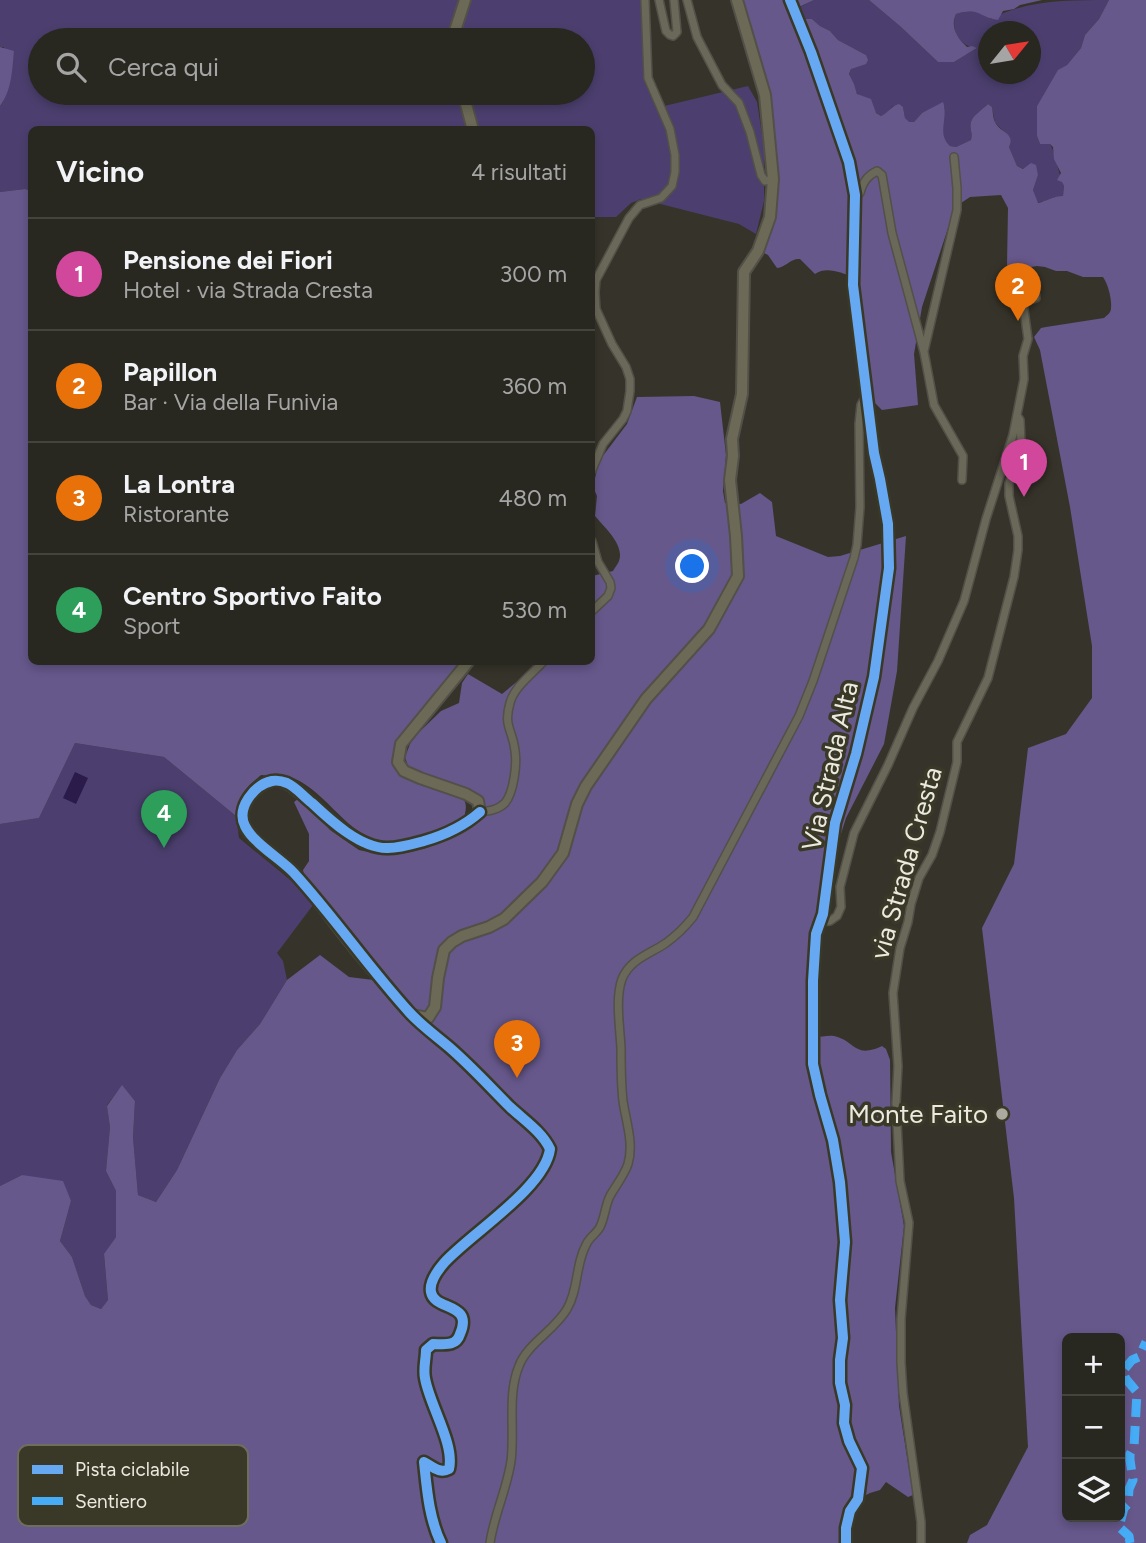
<!DOCTYPE html>
<html lang="it">
<head>
<meta charset="utf-8">
<style>
  body { margin:0; font-family:Figtree,sans-serif; background:#302f29; color:#f1f3f6 }
  .controls { position:absolute; right:21px; bottom:21px; display:grid; overflow:hidden; border-radius:10px; box-shadow:0 4px 10px #0003 }
  .controls button { width:63px; height:63px; display:grid; place-items:center; padding:0; border:0; border-bottom:2px solid #44443e; background:#282720; color:#f1f3f6; font:35px sans-serif }
  .compass { position:absolute; left:978px; top:21px; width:63px; height:63px; border-radius:50%; background:#282720; box-shadow:0 4px 10px #0003; rotate:60deg }
  .you { position:absolute; left:693px; top:567px; width:24px; height:24px; margin:-18px; border:5px solid #fff; border-radius:50%; background:#1a73e8; box-shadow:0 0 0 10px #1a73e833 }
  .badge { display:grid; place-items:center; width:46px; height:46px; border-radius:50%; background:#95b2f1; color:#fff; font-size:23px; font-weight:700 }
  .pin { position:absolute; translate:-50% -58px; filter:drop-shadow(0 2px 4px #0008) }
  .pin::after { content:''; position:absolute; top:37px; width:24px; height:21px; background:inherit; clip-path:polygon(0 0,100% 0,50% 100%) }
  .list { margin:0; padding:0; list-style:none }
  h2 { display:flex; justify-content:space-between; align-items:center; height:91px; margin:0; padding:0 28px; font-size:30px }
  h2 small { font-size:23px; font-weight:400; color:#a5a5a5 }
  .list li { display:grid; grid-template-columns:46px 1fr auto; gap:21px; align-items:center; box-sizing:border-box; height:112px; padding:0 28px; border-top:2px solid #44443e }
  .list b { display:block; font-size:26px; white-space:nowrap }
  .list p { margin:0; font-size:23px; white-space:nowrap; color:#a5a5a5 }
  .list em { font-size:23px; font-style:normal; color:#a5a5a5 }
  .icon { flex:none; width:38px; height:38px; fill:none; stroke:currentColor; stroke-width:2; stroke-linecap:round; stroke-linejoin:round }
  .map { position:relative; flex:none; width:1146px; height:1543px; overflow:hidden }
  .search { position:absolute; background:#282720; box-shadow:0 4px 10px #0003; left:28px; top:28px; width:567px; height:77px; display:flex; align-items:center; gap:18px; box-sizing:border-box; padding:0 24px; border-radius:38px; color:#a5a5a5; font-size:26px }
  .panel { position:absolute; background:#282720; box-shadow:0 4px 10px #0003; left:28px; top:126px; width:567px; height:539px; border-radius:10px }
  .map>svg:first-child { display:block }
  .green { fill:#4c3f6f; fill-rule:evenodd }
  .forest { fill:#66588b; fill-rule:evenodd }
  .water { fill:#2b1b4b }
  .lines { fill:none; stroke-linecap:round; stroke-linejoin:round }
  .street-casing { stroke:#525048; stroke-width:10 }
  .secondary-casing { stroke:#525048; stroke-width:14 }
  .street { stroke:#6a6858; stroke-width:7 }
  .secondary { stroke:#6c6a56; stroke-width:10 }
  .quiet { stroke:#46acf6; stroke-width:9; stroke-dasharray:18 9; stroke-linecap:butt }
  .cycleway-casing { stroke:#3a3826; stroke-width:15 }
  .cycleway { stroke:#66a8f1; stroke-width:10 }
  .poi-dot { fill:#acaaa0; stroke:#3a3826; stroke-width:2.5 }
  .labels { text-anchor:middle; dominant-baseline:central; stroke-width:7; stroke-linejoin:round; paint-order:stroke }
  .street-label { font-size:26px; fill:#ebeadf; stroke:#3a3826 }
  .poi-label { font-size:26px; fill:#ebeadf; stroke:#3a3826; text-anchor:end }
  .key { fill:#3a3826; stroke:#6f6d5e; stroke-width:2 }
  .key-label { font-size:19px; fill:#ebeadf }
</style>
</head>
<body>
<div class="map">
<svg width="1146" height="1543" viewBox="0 0 1146 1543">
  <rect width="100%" height="100%" fill="#36342a"/>
  <path class="green" d="M0 0H460L446 40H40V93H457L468 129 32 130 31 191 25 189 0 192V106L3 102 4 47H0Z
    M470 0H641L644 80 656 108 748 86 757 102 764 148V201L756 234 739 224 641 199 631 203 616 217H592V130L478 129 467 93H583V40H456Z
    M814 0H869L901 27 938 62H954L977 48C959 46 950 30 956 14 972 9 977 11 992 19 1024 0 1070 0 1109 0L1099 19 1085 35 1081 48 1067 65 1058 71 1037 106V136L1040 144H1050C1057 157 1058 174 1064 186L1063 197C1054 196 1046 201 1037 203L1033 190 1038 175 1017 166 1009 147 1010 137 995 123 992 107 988 104C983 109 972 116 971 122 969 128 973 132 971 140L956 147 950 146C939 136 943 120 945 107L922 113 914 122H908L905 118 903 107 893 106 886 114 881 116C872 111 860 100 856 91 854 85 852 80 849 75L851 69 866 55 838 40 830 31 820 26 812 19H801L796 11 800 7ZM988 32H1030V74H988Z
    M75 743 164 757 236 816 239 838 316 901 277 953 283 961 287 980 260 1024 237 1050 220 1078 177 1170 156 1202 138 1195 133 1137 135 1101 122 1086 107 1105 110 1127 106 1171 116 1191V1237L104 1255 108 1300 101 1309 91 1305 85 1296 72 1257 60 1241 71 1201 22 1175 0 1186V824L39 818Z"/>
  <path class="forest" d="M741 0H814L799 7 796 11 801 19H812L820 26 830 31 838 40 866 55 868 60 866 64 851 69 849 74 854 84 857 94 871 99 876 113 881 116C888 113 891 106 899 104L903 107 905 118 909 122H914L922 113 943 102C949 117 936 133 950 146L956 147 971 140C973 132 969 128 971 122 972 116 983 109 988 104L992 107C993 112 993 120 996 124 1003 134 1015 133 1009 147L1017 166 1023 169 1031 163 1036 165 1038 175 1033 190 1038 203C1046 201 1054 196 1063 196L1064 186 1062 182 1057 180 1061 173 1054 159 1053 147 1050 144H1040L1037 136V106L1058 70 1067 65 1081 48 1085 35 1099 19 1109 0H1146V1543H967L970 1535 987 1525 1028 1447 1014 1198 982 928 1014 864 1028 748 1066 734 1092 698V646L1070 507 1040 350 1034 337 1041 328 1046 327 1104 318C1108 314 1111 313 1111 308 1112 299 1108 284 1103 277H1083L1067 271H1056L1045 267 1037 266 1015 270 1007 266 1008 208 1001 195 970 197 955 207 922 307 914 354 918 405 882 410 872 400 856 279 854 277C841 273 827 266 815 274L800 259C791 258 786 267 777 268L768 255 764 253 763 248 769 239 776 211 778 186 771 99ZM1067 1338H1120V1517H1067Z
    M869 0H1042L1020 5 1014 9 1003 11 998 20C978 17 980 7 956 14 950 27 957 38 967 47L972 46 977 48 954 62H938L901 27Z
    M0 47 14 51C12 70 12 90 0 106Z
    M25 189 32 191V662H463L398 739C391 755 389 767 405 777 410 780 415 783 420 785 430 789 461 792 465 802 467 807 465 813 464 818 452 828 434 833 419 836 405 839 390 845 376 840 343 830 323 787 288 776 280 774 269 776 261 775 244 789 241 794 236 816L164 757 75 743 39 818 0 824V192Z
    M694 396 720 402 726 455 723 491 725 503 741 504 760 493 772 502 776 536 828 557 840 556 906 536 897 671 884 744 846 818 815 916 816 1037C821 1037 828 1035 834 1036 856 1041 854 1059 882 1046L886 1049 890 1060 891 1152 904 1226 895 1308 899 1406 913 1495 908 1497 886 1482 880 1490 870 1493 860 1498 841 1527 840 1543H0V1186L22 1175 63 1181 71 1201 60 1241 72 1257 85 1296 91 1305 101 1309 108 1300 104 1254 116 1237V1191L106 1171 110 1127 107 1106 122 1085 135 1101 133 1137 138 1195 156 1202 177 1170 220 1078 237 1050 260 1024 287 980 320 955 349 977 390 982 313 890 304 876 303 870 309 861V834L294 802 298 799 311 809 330 830 359 850 383 855 438 842 472 827 479 818 472 793 464 787 428 775 408 766 405 757 412 739 441 711 459 703 462 683 468 674 502 694 541 662H592V576L613 571C615 567 618 564 619 561 625 545 604 527 595 516L597 496 593 487 599 461 627 424 637 397Z"/>
  <path class="water" d="M75 772 88 778 76 804 63 798Z"/>
  <g class="lines">
    <defs>
      <path id="street" d="M659 0 666 31 670 35 673 36 677 32 674 0
        M687 0 697 37 722 85 739 103 750 132 761 175 765 181 773 179
        M790 0 811 52 849 162 855 195 853 285 874 453 880 479 888 524 889 568 874 677 856 754 835 823 823 914 816 934 813 981V1064L820 1095 833 1140 840 1182 845 1242 840 1300 843 1338 840 1360V1383L845 1405 844 1423 849 1441 862 1468 858 1499 850 1511 846 1528V1543
        M855 195 860 193C863 182 867 176 877 171L882 175 892 233 924 352 934 405 963 456 962 480
        M924 351 957 210V188L954 157
        M592 470 603 444 623 419 627 411 630 391V379L626 367 612 344 596 309 595 292 596 280 629 218 640 205 661 198 672 186 675 172V155L670 129 648 78 645 0
        M592 541 598 562 610 582 611 588 608 596 592 611
        M480 812C489 811 498 810 505 803 514 792 517 764 515 751 513 730 503 727 510 703 514 687 532 674 543 662
        M821 922 830 921 837 916 841 907 840 887 854 833 888 765 913 708 938 661 964 601 986 519 1013 435 1024 379 1023 356 1028 339 1021 288 1025 278 1033 276 1036 298 1023 302
        M415 1017 473 1069 541 1135 550 1149C545 1188 470 1234 444 1263 438 1270 429 1282 431 1292 434 1311 474 1302 460 1334 456 1347 444 1344 433 1344L426 1350C426 1359 423 1369 425 1378 429 1404 455 1444 449 1469 440 1474 433 1467 424 1462 427 1490 429 1518 441 1543
        M490 1543C494 1515 507 1489 511 1461 515 1431 507 1394 519 1366 527 1344 555 1330 567 1309 579 1289 575 1264 587 1243 590 1237 597 1233 600 1227 605 1217 605 1206 610 1196 616 1185 624 1176 628 1164 634 1143 626 1122 623 1101 621 1083 621 1065 621 1048 620 1028 615 998 622 979 630 959 650 954 666 943 677 935 685 927 693 917L799 716 813 681 854 558 857 545 860 507 859 424 861 405 866 396
        M921 1543V1522L903 1393 901 1362V1319L909 1223 900 1181 896 1103 898 1066 893 993 900 948 908 922 911 904 919 878 932 855 940 832 957 762V742L988 678 1014 577 1018 550V536L1009 496V483L1019 458 1021 443 1020 420 1017 415"/>
      <path id="secondary" d="M452 40 465 0
        M463 93 473 130
        M468 662 401 744 398 762 404 771 420 778 466 794 478 801 480 812C476 815 472 819 468 822 450 835 398 853 377 847 351 840 330 821 311 803 303 796 295 787 286 783 269 775 250 791 244 807 242 813 242 821 245 827 255 844 278 857 292 871 313 892 330 918 349 941 369 967 391 990 411 1015L428 1018 435 1007 438 978 444 950 452 942 462 936 489 927 504 919 542 882 563 853 577 804 586 786 646 699 709 629 738 576 736 536 730 480 733 456 732 439 742 394 744 272 758 251 770 217 773 179 765 95 737 0"/>
    </defs>
    <use href="#street" class="street-casing"/>
    <use href="#secondary" class="secondary-casing"/>
    <use href="#street" class="street"/>
    <use href="#secondary" class="secondary"/>
    <path class="quiet" d="M1130 1543 1129 1536 1119 1527 1124 1508 1128 1504 1129 1489 1133 1480 1130 1460V1454L1134 1447 1137 1392 1126 1379 1123 1371 1132 1360 1139 1357 1146 1342"/>
    <defs>
      <path id="cycleway" d="M790 0 811 52 849 162 855 195 853 285 874 453 880 479 888 524 889 568 874 677 856 754 835 823 823 914 816 934 813 981V1064L820 1095 833 1140 840 1182 845 1242 840 1300 843 1338 840 1360V1383L845 1405 844 1423 849 1441 862 1468 858 1499 850 1511 846 1528V1543
        M441 1543C429 1518 427 1490 424 1462 433 1467 440 1474 449 1469 455 1444 429 1404 425 1378 423 1369 426 1359 426 1350L433 1344C444 1344 456 1347 460 1334 474 1302 434 1311 431 1292 429 1282 438 1270 444 1263 470 1234 545 1188 550 1149 542 1132 524 1120 510 1107 490 1087 471 1066 449 1047 436 1036 421 1025 410 1013 369 968 335 918 294 873 281 859 253 843 245 826 236 808 254 785 272 781 277 780 282 781 287 783 296 787 304 797 312 803 330 820 361 849 388 848 400 848 413 844 424 841 445 835 463 827 480 812"/>
    </defs>
    <use href="#cycleway" class="cycleway-casing"/>
    <use href="#cycleway" class="cycleway"/>
  </g>
  <circle class="poi-dot" cx="1002" cy="1114" r="7"/>
  <g class="labels">
    <g class="street-label">
      <text transform="translate(830 766) rotate(-77)">Via Strada Alta</text>
      <text transform="translate(906 863) rotate(-74)">via Strada Cresta</text>
    </g>
    <g class="poi-label">
      <text x="988" y="1114">Monte Faito</text>
    </g>
  </g>
  <rect x="18" y="1445" width="230" height="81" rx="10" class="key"/>
  <rect x="32" y="1465" width="31" height="9" fill="#66a8f1"/>
  <rect x="32" y="1497" width="31" height="8" fill="#46acf6"/>
  <g class="key-label">
    <text x="75" y="1476">Pista ciclabile</text>
    <text x="75" y="1508">Sentiero</text>
  </g>
</svg>
<div class="controls">
<button>+</button>
<button>−</button>
<button><svg class="icon" aria-label="layers" viewBox="0 0 24 24"><path d="M12 4l9 5-9 5-9-5zM3 14l9 5 9-5"/></svg></button>
</div>
<svg class="compass" viewBox="-18 -18 36 36"><path d="M0-13l5 13h-10z" fill="#e53935"/><path d="M0 13l5-13h-10z" fill="#a5a5a5"/></svg>
<div class="you"></div>
<div class="pin badge" style="left:1024px;top:497px;background:#d1479c">1</div>
<div class="pin badge" style="left:1018px;top:321px;background:#e8710a">2</div>
<div class="pin badge" style="left:517px;top:1078px;background:#e8710a">3</div>
<div class="pin badge" style="left:164px;top:848px;background:#2e9e5b">4</div>
<div class="search"><svg class="icon" aria-label="search" viewBox="0 0 24 24"><circle cx="10" cy="10" r="6"/><path d="M15 15l6 6"/></svg>Cerca qui</div>
<section class="panel">
<h2>Vicino<small>4 risultati</small></h2>
<ul class="list">
<li><span class="badge" style="background:#d1479c">1</span><div><b>Pensione dei Fiori</b><p>Hotel · via Strada Cresta</p></div><em>300 m</em></li>
<li><span class="badge" style="background:#e8710a">2</span><div><b>Papillon</b><p>Bar · Via della Funivia</p></div><em>360 m</em></li>
<li><span class="badge" style="background:#e8710a">3</span><div><b>La Lontra</b><p>Ristorante</p></div><em>480 m</em></li>
<li><span class="badge" style="background:#2e9e5b">4</span><div><b>Centro Sportivo Faito</b><p>Sport</p></div><em>530 m</em></li>
</ul>
</section>
</div>
</body>
</html>
